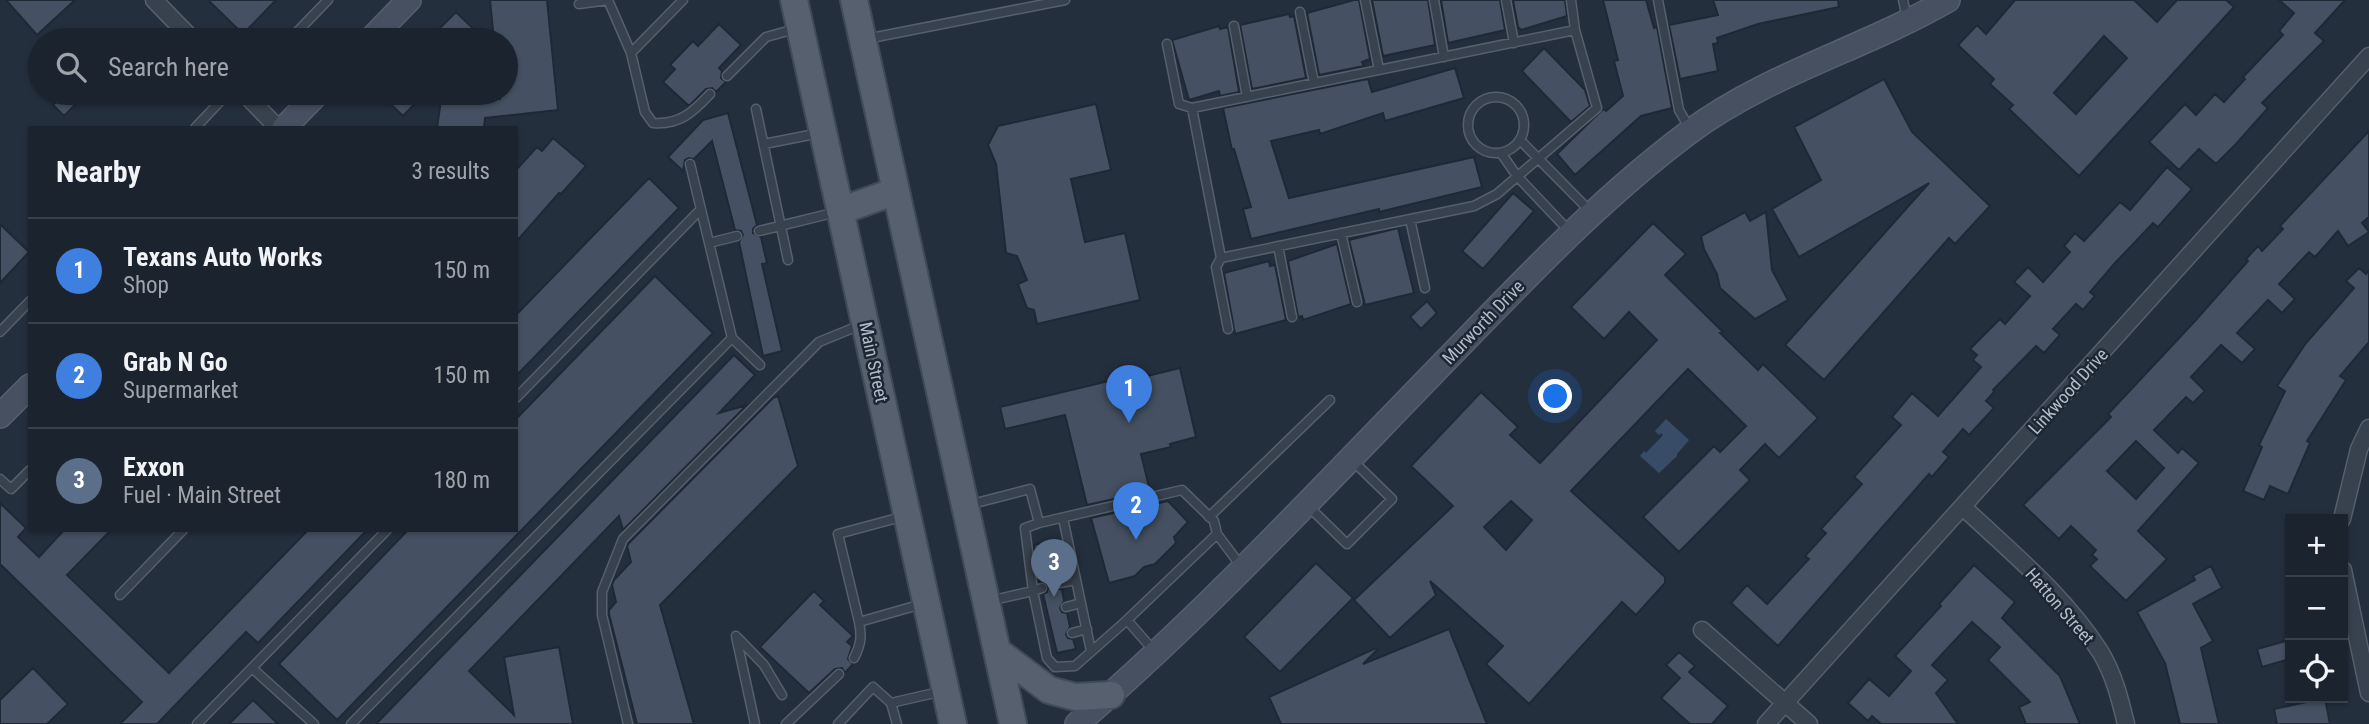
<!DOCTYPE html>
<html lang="en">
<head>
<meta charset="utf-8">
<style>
  body { margin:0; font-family:"Roboto Condensed",sans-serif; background:#242b36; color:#f1f3f6 }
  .controls { position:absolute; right:21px; bottom:21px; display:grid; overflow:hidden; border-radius:0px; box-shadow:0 2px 5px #0004 }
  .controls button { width:63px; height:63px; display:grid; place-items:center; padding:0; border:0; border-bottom:2px solid #39404a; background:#1b232e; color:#f1f3f6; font:35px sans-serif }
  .you { position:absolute; left:1556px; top:397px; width:24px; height:24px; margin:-18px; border:5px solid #fff; border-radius:50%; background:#1a73e8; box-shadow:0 0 0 10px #1a73e833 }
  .badge { display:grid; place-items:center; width:46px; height:46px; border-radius:50%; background:#8ab4f8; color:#fff; font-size:23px; font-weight:700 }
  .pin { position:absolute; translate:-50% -58px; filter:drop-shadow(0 2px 4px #0008) }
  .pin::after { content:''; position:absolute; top:37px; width:24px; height:21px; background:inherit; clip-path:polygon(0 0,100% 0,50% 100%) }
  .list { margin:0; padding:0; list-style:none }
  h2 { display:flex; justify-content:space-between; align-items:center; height:91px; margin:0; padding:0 28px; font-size:30px }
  h2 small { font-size:23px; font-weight:400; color:#a0a4aa }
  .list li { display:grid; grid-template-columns:46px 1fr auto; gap:21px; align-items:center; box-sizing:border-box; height:105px; padding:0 28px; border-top:2px solid #39404a }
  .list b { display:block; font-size:26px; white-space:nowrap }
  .list p { margin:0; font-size:23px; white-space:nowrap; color:#a0a4aa }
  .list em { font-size:23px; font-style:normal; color:#a0a4aa }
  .icon { flex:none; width:38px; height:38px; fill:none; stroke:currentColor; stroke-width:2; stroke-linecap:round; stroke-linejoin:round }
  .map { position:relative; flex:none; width:2369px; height:724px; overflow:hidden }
  .search { position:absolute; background:#1b232e; box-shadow:0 2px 5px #0004; left:28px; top:28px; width:490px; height:77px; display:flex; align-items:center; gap:18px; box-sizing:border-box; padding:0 24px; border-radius:38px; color:#a0a4aa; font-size:26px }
  .panel { position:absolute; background:#1b232e; box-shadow:0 2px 5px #0004; left:28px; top:126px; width:490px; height:406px; border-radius:0px }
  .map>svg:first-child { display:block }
  .water { fill:#394c67 }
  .building { fill:#455162; stroke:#1f2835; stroke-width:2; fill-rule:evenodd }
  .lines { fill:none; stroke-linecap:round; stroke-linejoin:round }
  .lane-casing { stroke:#565f6c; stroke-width:11 }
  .street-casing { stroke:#565f6c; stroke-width:19 }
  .secondary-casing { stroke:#565f6c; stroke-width:26 }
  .primary-casing { stroke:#414a57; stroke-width:30 }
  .lane { stroke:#38414e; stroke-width:8 }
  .street { stroke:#38414e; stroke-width:16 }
  .secondary { stroke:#465061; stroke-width:23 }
  .primary { stroke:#56606e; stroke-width:26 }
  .labels { text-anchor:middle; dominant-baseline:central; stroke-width:5; stroke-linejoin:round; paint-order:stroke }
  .street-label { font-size:18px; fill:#b4bcc9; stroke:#1d2633 }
</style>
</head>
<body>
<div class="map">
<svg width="2369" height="724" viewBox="0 0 2369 724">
  <rect width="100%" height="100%" fill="#242f3e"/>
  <path class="water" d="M1666 419 1689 440 1677 454V456L1659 473 1640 456 1644 451 1646 453 1663 435 1661 433 1659 435 1655 431Z"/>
  <path class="building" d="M6 0H75L37 35Z
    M208 0H276L243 34Z
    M490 0H547L558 110 485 118 484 128H437L442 93 500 99V93H506V40H494Z
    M1354 0H1359L1370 59 1362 62 1364 66 1319 75 1307 13Z
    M1372 0H1428L1435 45 1383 56Z
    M1441 0H1500L1505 30 1448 43Z
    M1513 0H1565L1567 16 1521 30 1518 27Z
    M1603 0H1646L1654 28 1657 27 1672 108 1641 116 1575 175 1557 154 1603 109 1606 111 1623 96 1614 61 1618 60Z
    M1713 0H1838L1839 7 1758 24 1717 38 1718 43 1713 44 1718 71 1680 79 1669 25 1718 15Z
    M2015 0H2134L2157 22 2177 0H2226L2234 7 2079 176 2009 109 2013 105 1990 84 1994 79 1958 45 1977 25 1986 34ZM2104 36 2127 58 2076 114 2054 93Z
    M2279 0H2345L2315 33 2324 41 2262 103 2268 108 2236 144 2216 164 2199 149 2179 170 2149 142 2185 104 2196 115 2215 94 2224 102 2245 79 2243 77 2283 35 2279 31 2294 13Z
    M456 12 485 40H428Z
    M1289 14 1290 17 1294 16 1306 78 1252 89 1240 25Z
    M719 24 741 45 719 68 722 71 721 78 726 82 716 92 712 88 706 89 689 106 663 82 675 69 670 65 693 41 698 46Z
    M1219 26 1220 29 1228 27 1239 92 1220 96 1219 91 1189 100 1172 40Z
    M1544 48 1585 90 1590 106 1571 122 1522 71Z
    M1455 68 1464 98 1385 121 1383 113 1320 134 1319 130 1271 141 1289 198 1474 157 1482 187 1379 212V209L1251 239 1243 209 1251 207 1234 149 1232 150 1223 108 1368 79 1372 92Z
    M1884 79 1912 132 1990 206 1955 244 1949 238 1824 380 1785 345 1929 183 1799 257 1772 209 1821 180 1794 127Z
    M65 93H87L64 116 53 105Z
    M379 93H425L403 116Z
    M1096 104 1111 170 1071 179 1085 242 1125 233 1140 300 1037 324 1034 310 1027 308 1018 284 1027 280 1017 256 1006 253 996 164 988 145 998 126Z
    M728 113 757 225 753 229V233L761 237 767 263 762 264 782 351 763 356 739 242 743 235 741 231 735 230 712 141 694 159 689 158 685 160 683 171 668 157 703 120Z
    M2369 131V217L2362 223 2369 232 2348 246 2338 231 2315 257 2309 252 2279 284 2295 299 2282 313 2268 300 2237 333 2255 349 2242 363 2221 345 2191 377 2205 391 2193 403 2186 397 2154 430 2178 453 2182 448 2199 463 2138 531 2167 559 2126 601 2090 566 2097 559 2092 555 2096 550 2071 526 2059 539 2023 505 2111 417 2108 414 2195 321 2248 261 2246 259 2258 246 2262 251 2283 229 2280 226ZM2136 441 2164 468 2136 499 2107 471Z
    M553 138 586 166 561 194 559 193 516 242V170L537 147 542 151Z
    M2167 167 2192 189 2158 227 2153 223 2115 263 2090 292 2095 296 2083 310 2076 304 2053 329 2060 335 2044 353 2036 346 1993 390 1994 392 1986 401 1994 408 1969 435 1963 429 1943 452 1949 457 1932 477 1929 474 1778 646 1731 603 1747 585 1767 604 1809 559 1805 556 1826 533 1821 529 1862 484 1854 477 1901 425 1892 417 1912 393 1938 416 1981 367 1973 360 1977 355 1970 349 2000 319 2005 324 2030 296 2014 282 2028 267 2043 282 2070 252 2064 246 2075 233 2084 241 2120 202 2130 210Z
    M649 178 679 208 516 376V315Z
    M1513 193 1534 211 1483 269 1462 251Z
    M1745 212 1750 221 1766 212 1772 270 1788 300 1755 319 1720 288 1717 274 1704 249 1701 236Z
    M1653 223 1686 254 1665 275 1723 332 1720 333 1758 370 1763 364 1818 418 1779 458 1765 444 1740 470 1750 480 1679 552 1643 517 1714 446 1720 452 1746 426 1688 369 1571 491 1665 577V583L1636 615 1622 602 1529 704 1486 664 1503 646 1430 581 1436 595 1390 638 1354 600 1453 506 1411 466 1481 392 1518 427 1510 435 1540 463 1657 340 1629 312 1604 339 1571 307ZM1511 501 1532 520 1506 550 1484 527Z
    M0 224 29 252 0 283Z
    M1398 228 1414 293 1365 305 1349 240Z
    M1337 244 1351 304 1303 320 1302 316 1298 317 1288 261Z
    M1269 261 1270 266 1275 265 1286 320 1235 334 1224 273Z
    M2359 268 2366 274 2369 270V342L2340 376 2346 380 2307 441 2310 443 2288 494 2270 486 2264 500 2243 491 2262 447 2259 445 2285 391 2277 386 2306 343 2354 288 2346 281Z
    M655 276 713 333 337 720 279 664 408 530H516V419Z
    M1427 301 1437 313 1421 329 1410 317Z
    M734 355 755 375 719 413 747 405 623 530 619 516 469 671 514 715 504 657 559 647 573 724H376Z
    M1180 368 1196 437 1170 444 1171 447 1141 454 1150 491 1087 505 1065 415 1005 429 1000 407 1113 380 1114 384Z
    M778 396 798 466 660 605 694 724H637L609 614V610L616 602 612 585 614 580 631 562 627 546 629 543 773 398Z
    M1168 501 1188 522 1174 537 1176 543 1155 564 1144 567 1135 576 1109 583 1091 518Z
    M0 503 26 528 18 537 39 557 64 530H111L67 575 169 673 308 530H367L258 643 246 632 157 724H120L142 702 0 564Z
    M1050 541 1053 553 1048 556V561L1051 565H1056L1059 577 1054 580V585L1057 589H1062L1064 601 1060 608 1062 612 1067 613 1070 627 1066 634 1068 638 1073 639 1076 649 1057 653 1043 594 1047 592 1048 587 1046 583 1040 582 1034 545Z
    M1316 563 1353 598 1280 672 1244 637Z
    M1974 565 2015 602 2002 618 2060 676 2080 724H2026L2019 707 2030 702 1988 660 2000 647 1972 622 1932 665 1948 680 1936 693 1958 724H1881L1872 716 1868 721 1848 703 1869 679 1889 696 1911 671 1895 656 1941 606 1939 604Z
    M2211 566 2222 588 2193 604 2213 641 2201 648 2219 724H2180L2165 663 2137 612 2195 580 2193 576Z
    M814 591 824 601 820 605 853 636 847 642 852 646 848 659 853 664 845 673 842 668 835 669 809 693 760 647Z
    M1449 629 1487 724H1281L1269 697 1376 648 1377 650 1363 664Z
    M2290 640V659L2262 667 2257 649Z
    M1679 652 1695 666 1689 672 1728 706 1712 724H1690L1661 698 1680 678 1666 665Z
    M33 668 68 704 47 724H0V700Z
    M2325 698 2330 724H2277L2274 709Z
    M253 700 278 724H229Z"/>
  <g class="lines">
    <defs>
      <path id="lane" d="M1365 0 1379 70
        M1434 0 1444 57
        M1506 0 1514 43
        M1658 0 1679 110 1690 129
        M1903 0 1907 18
        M579 4 608 0 631 53 645 112 653 123C680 125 693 112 710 94
        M1300 12 1314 83
        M1234 26 1247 97
        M866 39 1065 0
        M304 40 296 33 328 0
        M1167 44 1179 104 1192 108 1575 30
        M631 53 683 0
        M727 76 766 37 795 29
        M1468 125a28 28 0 1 1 56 0a28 28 0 1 1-56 0Z
        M1192 108 1221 258 1474 206 1497 194 1597 108 1575 30 1571 0
        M756 109 788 260
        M195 128 228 93
        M1520 140 1591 212
        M764 144 820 133
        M1501 153 1517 176 1570 232
        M690 164 732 338 760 365
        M1410 219 1425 288
        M759 231 837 212
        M1341 233 1357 302
        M709 243 737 236
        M1278 246 1292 317
        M1221 258 1216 267 1228 329
        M0 332 30 301
        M516 398 701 209
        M0 479 11 489 30 470
        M968 505 1030 489 1039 523 1182 490 1214 521 1217 534 1241 566
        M1308 506 1347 544 1392 499 1353 461
        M905 516 838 534 859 622 922 604
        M1209 517 1330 400
        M1063 518 1091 651
        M1039 523 1025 528 1033 591 1042 588
        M1054 559 1071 555
        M1060 583 1076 580
        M120 595 183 530
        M989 601 1033 591 1047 658 1055 667 1075 666 1127 620
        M1066 607 1081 603
        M1072 633 1087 629
        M736 636 755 724
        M737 637 764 665 782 695
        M1154 651 1127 620 1217 534
        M854 658C861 644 862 637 859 622
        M252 668 314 724
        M891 703 943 691
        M197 724 387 530
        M351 724 732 338
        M628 724 602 615V592L623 539 819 342 863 324
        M786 724 839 674
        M838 724 873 687 891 703 897 724"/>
      <path id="street" d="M154 0 193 40
        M244 93 278 128
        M1963 507C2012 553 2065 596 2101 653 2114 675 2120 699 2126 724
        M2342 519 2359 449 2369 428
        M2343 570 2369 693
        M1702 630 1809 724
        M1766 724 2369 56"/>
      <path id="secondary" d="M370 40 409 0
        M284 128 318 93
        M0 416 30 386
        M1077 724C1210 609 1330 479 1453 353 1529 275 1600 199 1688 133 1767 74 1863 49 1948 0"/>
      <path id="primary" d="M794 0 953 724
        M854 0 1013 724
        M840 211 896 191
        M997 651 1049 690 1075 697 1111 695"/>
    </defs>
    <use href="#lane" class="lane-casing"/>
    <use href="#street" class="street-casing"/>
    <use href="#secondary" class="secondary-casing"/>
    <use href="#primary" class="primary-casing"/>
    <use href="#lane" class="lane"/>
    <use href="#street" class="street"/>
    <use href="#secondary" class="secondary"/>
    <use href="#primary" class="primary"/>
  </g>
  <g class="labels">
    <g class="street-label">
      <text transform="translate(1483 322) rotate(-46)">Murworth Drive</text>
      <text transform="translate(874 362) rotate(78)">Main Street</text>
      <text transform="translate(2068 391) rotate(-48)">Linkwood Drive</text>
      <text transform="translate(2060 606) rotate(49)">Hatton Street</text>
    </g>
  </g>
</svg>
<div class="controls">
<button>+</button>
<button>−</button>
<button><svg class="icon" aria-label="locate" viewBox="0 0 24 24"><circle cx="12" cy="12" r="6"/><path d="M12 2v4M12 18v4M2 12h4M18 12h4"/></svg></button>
</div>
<div class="you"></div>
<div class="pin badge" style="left:1129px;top:423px;background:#3f7fe0">1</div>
<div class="pin badge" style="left:1136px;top:540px;background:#3f7fe0">2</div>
<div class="pin badge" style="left:1054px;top:597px;background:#5c6f8a">3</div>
<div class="search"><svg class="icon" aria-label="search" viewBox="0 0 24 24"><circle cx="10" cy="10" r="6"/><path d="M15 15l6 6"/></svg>Search here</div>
<section class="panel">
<h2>Nearby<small>3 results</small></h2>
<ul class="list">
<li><span class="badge" style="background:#3f7fe0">1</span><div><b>Texans Auto Works</b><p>Shop</p></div><em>150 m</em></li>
<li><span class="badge" style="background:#3f7fe0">2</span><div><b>Grab N Go</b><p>Supermarket</p></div><em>150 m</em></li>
<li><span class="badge" style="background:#5c6f8a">3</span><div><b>Exxon</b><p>Fuel · Main Street</p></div><em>180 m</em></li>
</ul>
</section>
</div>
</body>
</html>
